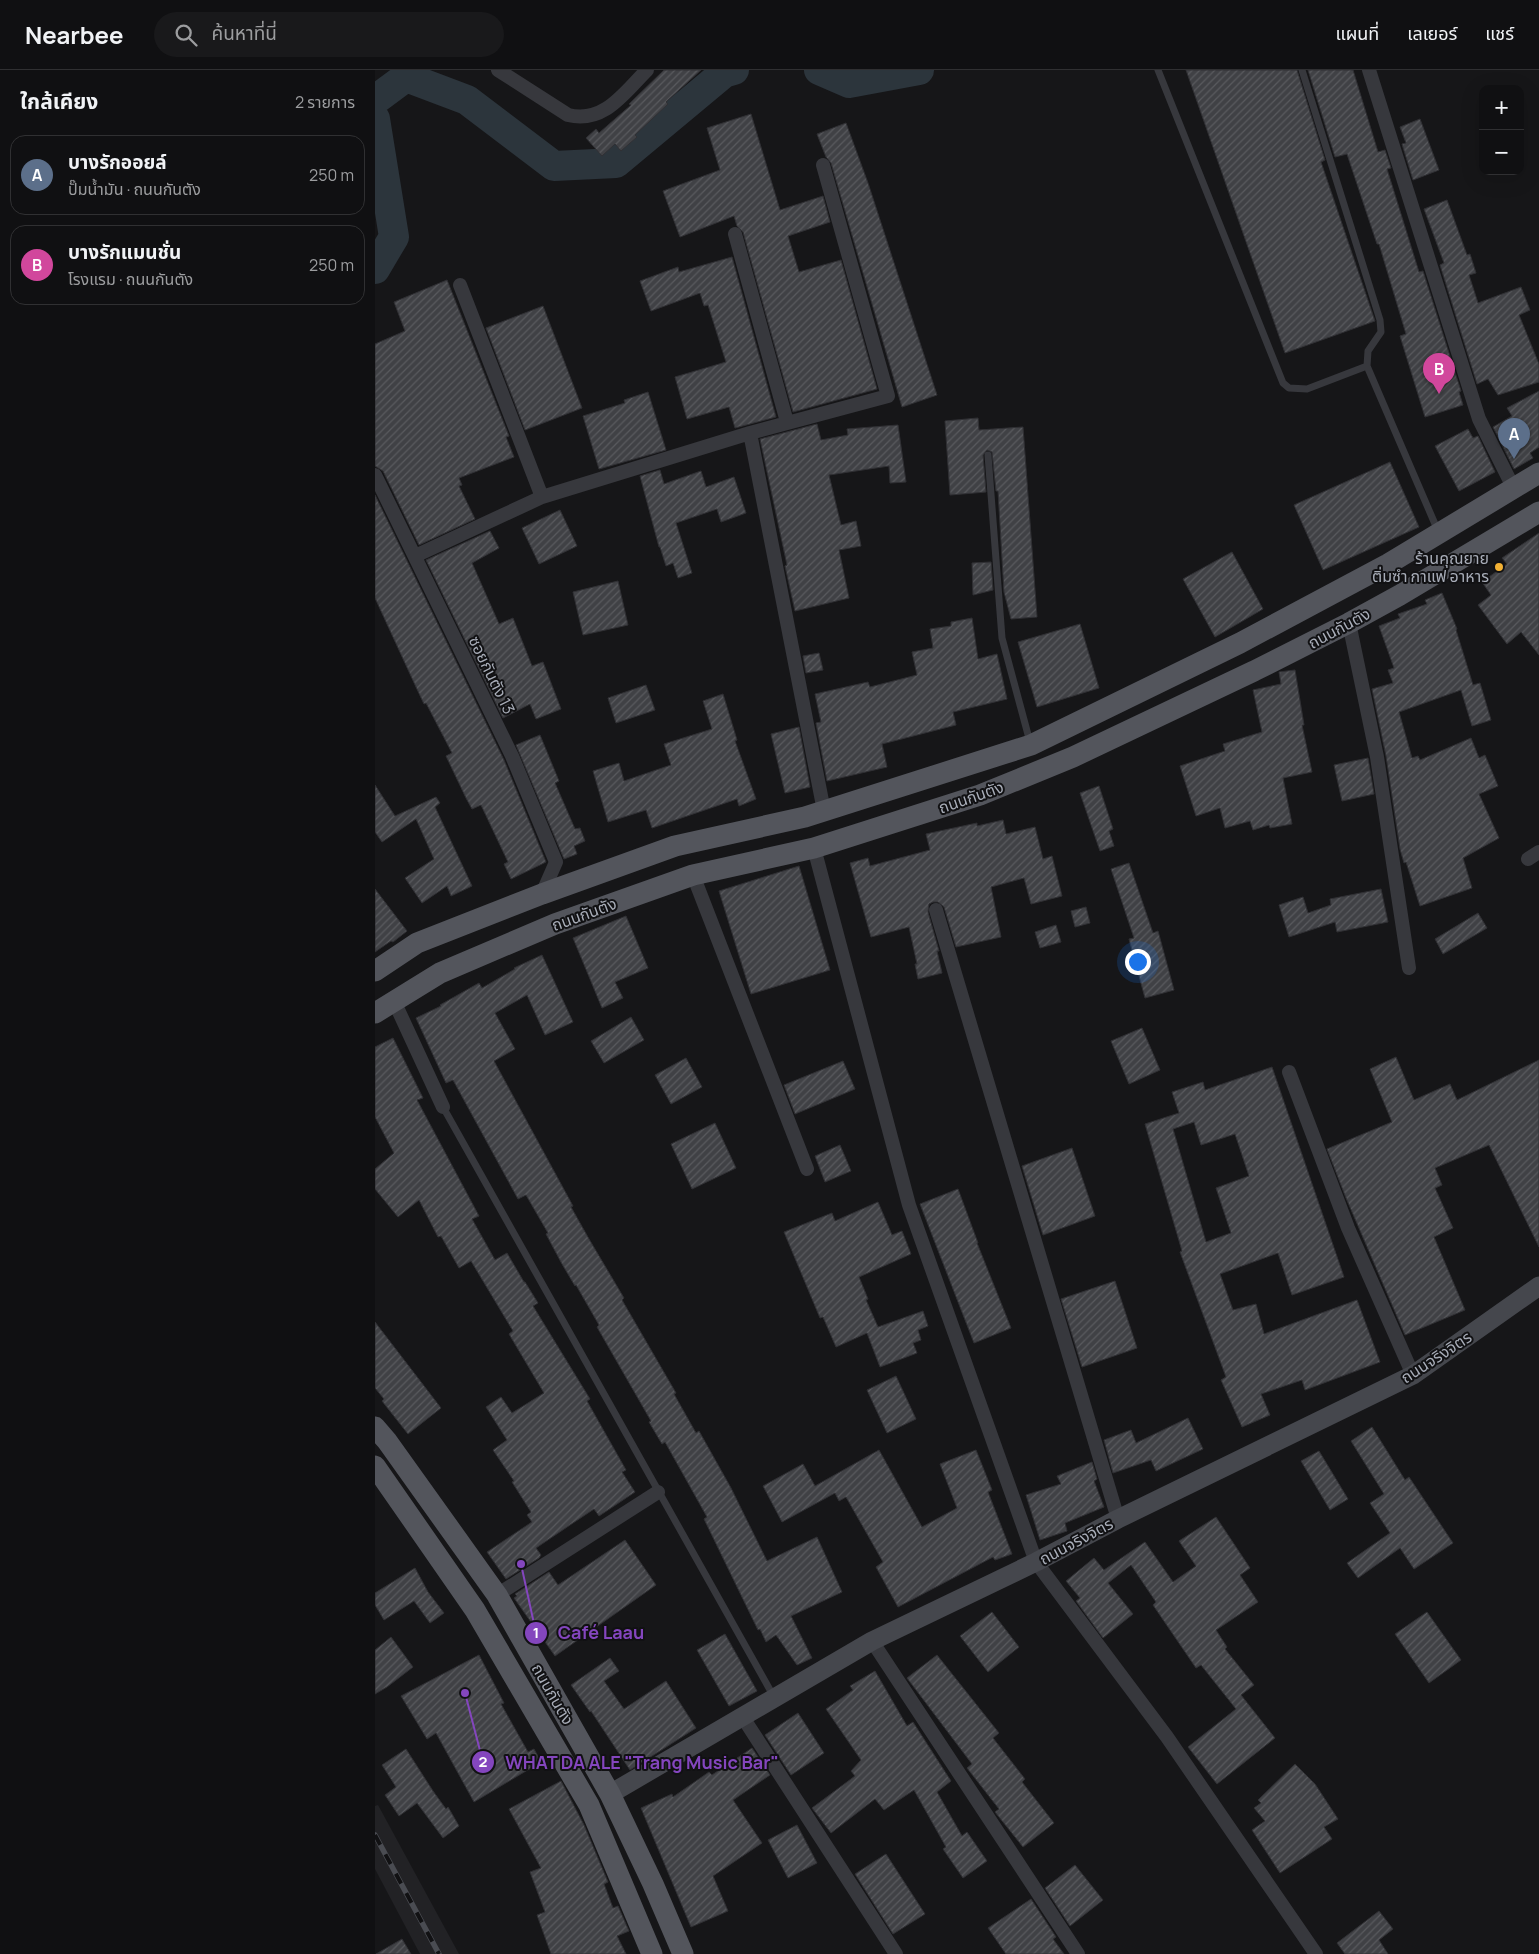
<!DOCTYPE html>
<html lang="th">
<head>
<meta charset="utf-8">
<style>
  body { margin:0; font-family:Manrope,"Noto Sans Thai",sans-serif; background:#19191b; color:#f1f3f6 }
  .controls { position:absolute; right:15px; top:15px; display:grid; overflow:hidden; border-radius:10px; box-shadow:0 5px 20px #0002 }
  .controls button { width:45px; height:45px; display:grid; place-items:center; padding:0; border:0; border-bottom:1px solid #303032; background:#101012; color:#f1f3f6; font:25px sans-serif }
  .you { position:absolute; left:762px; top:891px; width:18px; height:18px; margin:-12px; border:4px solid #fff; border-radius:50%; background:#1a73e8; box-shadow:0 0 0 8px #1a73e833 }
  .badge { display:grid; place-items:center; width:32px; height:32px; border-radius:50%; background:#8c9099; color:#fff; font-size:16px; font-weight:700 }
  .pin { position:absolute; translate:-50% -41px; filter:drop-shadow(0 1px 2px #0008) }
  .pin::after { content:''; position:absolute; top:26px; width:18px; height:15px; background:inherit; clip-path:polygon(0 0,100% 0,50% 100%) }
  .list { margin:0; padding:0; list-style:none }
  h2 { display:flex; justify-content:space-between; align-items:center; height:65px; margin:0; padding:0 20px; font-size:21px }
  h2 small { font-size:16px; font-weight:400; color:#9c9d9f }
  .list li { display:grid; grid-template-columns:32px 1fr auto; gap:15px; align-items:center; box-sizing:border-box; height:80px; margin:0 10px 10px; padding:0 10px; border:1px solid #303032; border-radius:15px }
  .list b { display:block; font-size:19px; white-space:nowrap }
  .list p { margin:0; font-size:16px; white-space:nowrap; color:#9c9d9f }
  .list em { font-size:16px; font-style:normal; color:#9c9d9f }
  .icon { flex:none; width:28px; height:28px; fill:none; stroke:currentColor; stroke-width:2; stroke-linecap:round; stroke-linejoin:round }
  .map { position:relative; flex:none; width:1164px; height:1884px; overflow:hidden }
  header { display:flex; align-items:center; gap:30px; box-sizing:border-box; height:70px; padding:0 25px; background:#101012; border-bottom:1px solid #303032 }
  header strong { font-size:24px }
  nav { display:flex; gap:28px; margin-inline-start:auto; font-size:18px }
  .search { width:350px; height:45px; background:#19191b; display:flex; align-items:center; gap:12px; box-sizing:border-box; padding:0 18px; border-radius:28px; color:#9c9d9f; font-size:19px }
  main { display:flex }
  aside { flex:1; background:#101012 }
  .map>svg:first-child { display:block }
  .built { fill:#222225 }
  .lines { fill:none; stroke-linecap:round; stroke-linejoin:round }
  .river { stroke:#2c353c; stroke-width:30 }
  .building { fill:url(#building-hatch); stroke:#303034; fill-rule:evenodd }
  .lane { stroke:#37383d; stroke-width:7 }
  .street { stroke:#37383d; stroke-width:14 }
  .secondary { stroke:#45474d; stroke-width:19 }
  .primary { stroke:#53555c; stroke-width:21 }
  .rail-casing { stroke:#4a4c52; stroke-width:5.5 }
  .rail { stroke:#111113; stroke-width:4; stroke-dasharray:11; stroke-linecap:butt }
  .poi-dot { fill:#f2b134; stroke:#111113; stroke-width:2 }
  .labels { text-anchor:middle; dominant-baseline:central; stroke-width:4; stroke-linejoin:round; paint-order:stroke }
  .poi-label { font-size:16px; fill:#a8adb8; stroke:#111113; text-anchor:end }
  .street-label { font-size:16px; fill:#a8adb8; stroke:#111113 }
  .leader { fill:none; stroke:#8446be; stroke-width:2 }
  .callout-dot { fill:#8446be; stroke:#111113; stroke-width:2 }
  .mark-label { font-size:15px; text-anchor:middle; font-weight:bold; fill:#fff }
  .callout-label { font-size:18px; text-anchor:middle; font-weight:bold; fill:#8446be; stroke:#111113; stroke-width:4; stroke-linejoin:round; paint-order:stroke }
</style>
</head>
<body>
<header>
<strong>Nearbee</strong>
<div class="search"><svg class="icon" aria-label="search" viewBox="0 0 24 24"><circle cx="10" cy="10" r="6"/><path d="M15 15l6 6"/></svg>ค้นหาที่นี่</div>
<nav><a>แผนที่</a><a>เลเยอร์</a><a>แชร์</a></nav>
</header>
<main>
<aside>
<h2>ใกล้เคียง<small>2 รายการ</small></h2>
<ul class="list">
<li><span class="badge" style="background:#5c6f8a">A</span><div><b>บางรักออยล์</b><p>ปั๊มน้ำมัน · ถนนกันตัง</p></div><em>250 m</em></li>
<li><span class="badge" style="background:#d1479c">B</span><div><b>บางรักแมนชั่น</b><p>โรงแรม · ถนนกันตัง</p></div><em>250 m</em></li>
</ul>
</aside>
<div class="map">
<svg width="1164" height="1884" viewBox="0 0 1164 1884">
  <defs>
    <pattern id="building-hatch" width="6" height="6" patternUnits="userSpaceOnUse" patternTransform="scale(1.25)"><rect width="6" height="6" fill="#404145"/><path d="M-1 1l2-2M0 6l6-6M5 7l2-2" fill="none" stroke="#595a5e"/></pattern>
  </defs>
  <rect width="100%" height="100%" fill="#161618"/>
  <path class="built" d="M3 1735 84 1884H45L0 1799V1736Z"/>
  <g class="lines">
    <path class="river" d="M444 0 474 13 544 0
      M0 30 31 7 92 30 179 96 241 93 349 3 359 0
      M0 49 19 167 0 199"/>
  </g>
  <path class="building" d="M289 0H326L291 32 293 34 260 65 262 67 246 81 240 74 227 86 211 68 221 59 224 63 256 35 254 34Z
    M811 0H922L950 90 946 92 1000 251 910 283Z
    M933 0H978L1003 82 1010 80 1016 98 1012 99 1044 202 1048 201 1086 321 1084 322 1088 335 1050 347 1025 266 1031 264 1004 174H1002L972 84 960 87Z
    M376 44 405 140 448 126 455 152 413 166 424 202 466 190 502 319 418 342 368 162 362 156 359 146 305 167 288 121 345 100 332 58Z
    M1045 49 1064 100 1038 110 1027 74 1031 73 1025 57Z
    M471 53 493 113 562 325 527 337 456 93 451 87 442 64Z
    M1072 130 1092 185 1095 184 1101 203 1094 205 1103 233 1146 217 1155 240 1144 245 1164 294V312L1123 325 1113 309 1102 314 1065 195 1069 193 1049 139Z
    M357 187 401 347 360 358 354 337 312 349 300 307 351 292 333 235 329 236 325 223 276 241 265 211 303 197 304 202Z
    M72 210 134 366 131 367 139 387 84 408 87 415 84 416 100 449 44 475 8 401 0 396V274L30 261 19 232Z
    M168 236 207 338 150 360 111 258Z
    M1164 321V377L1155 383 1158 388 1139 399 1118 357 1137 346 1132 338Z
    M273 322 291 380 224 399 208 346 250 333 249 330Z
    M603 348 604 360 648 357 662 547 636 549 629 522 623 421H621L617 382 612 380 608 385 611 422 575 425 570 351Z
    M442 354 446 370 473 365 472 359 523 355 531 412 515 413 514 396 454 405 466 455 481 451 486 476 464 480 474 528 420 541 410 496 412 495 385 369Z
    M1093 359 1098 368 1103 366 1120 402 1084 421 1060 376Z
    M1015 392 1044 457 948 500 919 435Z
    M285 400 289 414 326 401 331 417 359 407 371 443 346 452 342 439 301 453 317 503 303 508 298 493 291 496 285 477H284L265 406Z
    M0 425 129 690 171 792 136 809 129 794 133 792 106 735 97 739 91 728 71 686 77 683 51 633 49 634 41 617 0 528Z
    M185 440 202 476 164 494 147 458Z
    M115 461 124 478 97 493 124 554 138 548 157 596 168 592 186 639 161 649 155 634 128 648 51 490Z
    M1164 463V585L1146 562 1132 574 1103 535 1116 525 1107 512 1132 494 1127 488Z
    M857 482 888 539 840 567 808 509Z
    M616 492 618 520 598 525 597 493Z
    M243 511 253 555 208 565 198 522Z
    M1067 523 1082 559 1081 560 1098 615 1105 613 1116 650 1097 656 1086 620 1024 642 1037 688 1043 686 1045 690 1096 668 1104 688 1110 685 1123 716 1104 724 1124 768 1088 788 1097 818 1045 836 1031 792 1029 793 1025 779 1011 686 997 619 1018 613 1013 600 1019 598 1004 556 1025 548 1023 544 1052 534 1050 530Z
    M597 548 603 589 622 584 632 629 578 642 581 655 507 674 512 697 452 711 441 653 446 652 440 624 493 612 495 617 542 605 537 582 558 578 555 559 576 556V552Z
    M705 554 724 618 662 637 643 572Z
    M444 583 448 600 431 603 428 586Z
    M920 600 929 655H927L937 702 908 708 917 754 895 758 894 755 878 760 875 751 850 758 845 738 821 746 805 696 850 681 848 674 887 662 878 620 906 614 904 602Z
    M271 615 280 640 241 653 233 628Z
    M348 624 362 670 360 671 381 729 364 736 362 729 277 758 271 740 233 752 218 701 244 693 249 711 296 695 289 674 337 659 328 631Z
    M424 657 435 717 410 723 396 664Z
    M165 665 184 711 180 713 200 759 205 758 210 771 199 776 202 784 189 789 141 675Z
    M993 688 999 724 967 731 959 695Z
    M0 715 20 746 61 727 65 733 60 737 97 816 76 826 72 816 47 833 30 808 59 789 41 749 7 772 0 762Z
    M724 716 738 759 734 761 739 776 725 781 705 723Z
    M628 750 631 764 660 757 668 789 677 786 687 826 656 834 649 808 616 817 626 867 581 877 569 837 563 832H558L554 834 553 842 564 881H562L567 903 543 909 540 894H542L534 857 496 867 475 793 493 788 495 796 555 780 551 764 602 753V756Z
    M754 793 778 863 783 861 799 920 770 928 754 869 759 868 736 799Z
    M424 796 455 900 376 924 344 821Z
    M0 819 32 861 18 872 16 871 0 882Z
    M1006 819 1013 852 962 862 960 852 914 867 904 835 928 827 933 843 956 835 955 829Z
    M711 837 715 853 700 857 696 841Z
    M1103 843 1112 858 1068 884 1060 869Z
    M251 846 273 898 240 912 248 928 227 938 198 868Z
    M681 855 686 872 665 878 660 862Z
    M167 885 198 952 170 965 152 925 120 943 140 979 119 991 198 1136 196 1137 214 1169 249 1228 247 1230 301 1323 299 1324 321 1363 324 1361 356 1418 392 1491 442 1467 467 1522 416 1546 437 1588 422 1595 401 1565 391 1572 385 1559 383 1560 329 1449 332 1447 313 1413 290 1372 287 1374 274 1352 276 1351 222 1257 224 1255 201 1215 200 1216 187 1194 171 1164 173 1163 151 1125 143 1129 78 1010 71 1013 41 948 66 936 65 935 104 913 107 918 140 899 139 898Z
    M256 947 269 970 229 993 216 971Z
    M767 958 785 1000 754 1014 736 971Z
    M18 968 48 1028 42 1030 104 1146 97 1149 120 1190 132 1183 149 1212H150L163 1233 158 1236 215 1329 212 1331 251 1400 247 1402 260 1422 224 1446 219 1439 198 1453 161 1478 166 1485 164 1488 131 1509 112 1482 157 1452 152 1445 156 1442 137 1412 139 1411 118 1380 132 1370 111 1337 126 1327 137 1343 169 1323 134 1264 138 1261 96 1191 84 1198 66 1166 63 1167 44 1130 23 1147 0 1119V1099L19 1083 0 1047V977Z
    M1021 987 1039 1030 1075 1014 1082 1030 1164 990V1177L1114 1075 1060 1098 1067 1115 1060 1118 1078 1158 1059 1167 1090 1240 1030 1265 971 1128 952 1079 1017 1052 995 999Z
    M311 988 327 1017 296 1034 280 1005Z
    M468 991 480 1019 420 1044 409 1015Z
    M897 997 969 1207 917 1225 903 1183 845 1204 858 1240 881 1234 889 1264 982 1230 1005 1292 930 1320 927 1310 886 1324 895 1345 867 1357 846 1310 851 1307 805 1182 807 1181 770 1054 804 1043 797 1022 828 1012 830 1020ZM819 1052 826 1075 860 1064 874 1106 841 1118 856 1163 831 1172 798 1059Z
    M340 1053 361 1098 317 1119 296 1074Z
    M465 1075 476 1101 450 1112 440 1086Z
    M697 1078 720 1146 668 1165 647 1096Z
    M583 1119 603 1173H602L636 1258 599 1273 545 1134Z
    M503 1132 517 1165 527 1161 536 1184 484 1207 493 1229 491 1230 503 1257 548 1241 553 1256 543 1260 546 1270 538 1273 542 1283 505 1297 492 1263 461 1277 448 1247 445 1248 409 1162 457 1143 460 1151Z
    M740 1211 762 1278 707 1297 686 1229Z
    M0 1252 66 1338 33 1364 7 1331 9 1329 0 1318Z
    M521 1306 541 1349 512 1363 492 1320Z
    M813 1348 828 1379 781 1401 776 1390 738 1403 729 1370 756 1360 761 1373Z
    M997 1357 1030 1410 1034 1407 1078 1473 1039 1499 1025 1478 983 1508 972 1493 1015 1463 995 1433 1009 1424 976 1371Z
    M504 1380 547 1457 582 1438 565 1394 601 1380 617 1420 613 1422 637 1484 620 1490 618 1487 523 1537 501 1497 508 1492 471 1427 464 1431 460 1423 407 1452 388 1416 428 1394 440 1416Z
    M944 1381 973 1429 955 1440 926 1391Z
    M717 1392 722 1409 719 1411 729 1437 690 1453 692 1461 665 1470 651 1425 686 1414 682 1406Z
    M841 1447 875 1498 865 1505 883 1532 841 1560 852 1577 850 1579 879 1615 866 1625 900 1668 842 1714 813 1677 861 1639 826 1595 821 1598 778 1535 781 1532 756 1495 733 1513 758 1544 728 1568 701 1531 705 1528 691 1511 719 1488 729 1500 770 1472 798 1512 821 1496 804 1471Z
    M250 1470 281 1515 180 1586 139 1528 142 1526 140 1524 174 1502 183 1515Z
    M40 1498 53 1522 69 1543 55 1553 39 1531 9 1550 0 1535V1523Z
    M617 1542 644 1577 613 1602 585 1566Z
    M1052 1542 1086 1590 1054 1613 1020 1564Z
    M350 1564 382 1621 354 1636 322 1580Z
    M16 1567 38 1597 12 1617 0 1624V1580Z
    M104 1585 129 1633 126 1634 153 1682 159 1679 166 1692 99 1732 61 1663 52 1669 26 1626Z
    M562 1585 624 1663 618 1668 650 1709 647 1712 679 1753 648 1777 620 1742 624 1739 592 1698 597 1694 532 1608Z
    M235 1588 244 1601 229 1611 249 1639 291 1611 321 1658 255 1700 216 1641 215 1642 196 1615Z
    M500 1601 532 1656 538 1652 576 1711 562 1722 587 1766 592 1762 612 1791 588 1808 568 1779 571 1777 539 1720 509 1740 500 1729 456 1763 437 1738 480 1706 476 1701 486 1690 451 1639 478 1620 475 1616Z
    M423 1643 449 1683 416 1705 390 1665Z
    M377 1678 395 1705 358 1730 387 1773 338 1806 353 1841 316 1857 266 1738 297 1724 298 1727 334 1702 337 1705Z
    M31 1679 58 1721 71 1739 73 1737 84 1756 68 1768 42 1733 24 1746 10 1725 21 1717 7 1695Z
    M920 1694 940 1714 963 1749 949 1757 957 1769 905 1803 877 1760 890 1751 879 1738 886 1733 883 1730Z
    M186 1711 209 1755 233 1812 229 1814 238 1838 243 1836 254 1861 242 1866 251 1884H176L162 1845 170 1842 155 1802 166 1798 134 1739Z
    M422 1755 442 1793 413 1808 393 1770Z
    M511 1784 550 1844 518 1864 480 1804Z
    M700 1795 728 1830 695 1856 670 1818Z
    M656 1829 681 1867 678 1869 689 1884H631L613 1858Z
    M1004 1841 1018 1859 1004 1870 1013 1884H970L962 1873Z
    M27 1869 36 1884H1Z"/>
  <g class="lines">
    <path class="lane" d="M783 0 908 313 914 318 932 319 992 296 1063 461
      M927 0 1005 250 1006 262 993 281 992 296
      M613 385 627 568 655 672
      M68 1037 399 1627"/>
    <path class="street" d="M123 0 193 45C229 54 249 23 272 0
      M994 0 1104 349 1139 419
      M360 164 412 352
      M85 215 167 427
      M375 363 449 741
      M0 405 137 686 181 792 167 824
      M40 486 167 427 375 363 513 326 448 95
      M974 553 1002 687 1034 898
      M439 778 534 1135 661 1492 792 1667 941 1884
      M1153 789 1164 782
      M318 805 432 1099
      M561 840 743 1449
      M19 931 68 1037
      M914 1002 973 1158 1038 1305
      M122 1525 283 1422
      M497 1571 703 1884
      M367 1646 521 1884"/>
    <path class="secondary" d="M235 1724 497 1571 661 1492 743 1449 1038 1305 1164 1216"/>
    <path class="primary" d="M0 901 42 873 167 824 300 776 430 747 656 675 865 573 1013 494 1164 403
      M0 943 65 903 180 854 318 805 439 778 605 725 698 687 879 601 974 553 1025 525 1164 442
      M0 1357 12 1371 122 1525 235 1724 278 1814 308 1884
      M0 1396 100 1540 214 1735 277 1884"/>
    <defs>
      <path id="rail" d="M0 1765 64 1884"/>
    </defs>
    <use href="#rail" class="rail-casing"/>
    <use href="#rail" class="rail"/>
  </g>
  <circle class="poi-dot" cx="1124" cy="497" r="5"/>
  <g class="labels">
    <g class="poi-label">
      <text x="1114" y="488">ร้านคุณยาย<tspan x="1114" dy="18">ติ่มซำ กาแฟ อาหาร</tspan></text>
    </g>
    <g class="street-label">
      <text transform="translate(964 558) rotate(-28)">ถนนกันตัง</text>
      <text transform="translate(117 605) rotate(64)">ซอยกันตัง 13</text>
      <text transform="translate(596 727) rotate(-19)">ถนนกันตัง</text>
      <text transform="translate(209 844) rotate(-20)">ถนนกันตัง</text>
      <text transform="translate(1061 1287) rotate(-33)">ถนนจริงจิตร</text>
      <text transform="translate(701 1471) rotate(-28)">ถนนจริงจิตร</text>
      <text transform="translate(178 1624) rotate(60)">ถนนกันตัง</text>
    </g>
  </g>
  <path class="leader" d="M146 1494L161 1563M90 1623L108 1692"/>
  <g class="callout-dot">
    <circle cx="146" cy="1494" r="5"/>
    <circle cx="90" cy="1623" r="5"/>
    <circle cx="161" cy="1563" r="12"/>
    <circle cx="108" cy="1692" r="12"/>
  </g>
  <g class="mark-label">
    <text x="161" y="1568">1</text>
    <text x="108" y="1697">2</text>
  </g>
  <g class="callout-label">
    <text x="226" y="1569">Café Laau</text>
    <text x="267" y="1699">WHAT DA ALE "Trang Music Bar"</text>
  </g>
</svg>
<div class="controls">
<button>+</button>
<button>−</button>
</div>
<div class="you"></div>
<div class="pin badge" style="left:1139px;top:389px;background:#5c6f8a">A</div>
<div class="pin badge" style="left:1064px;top:324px;background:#d1479c">B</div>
</div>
</main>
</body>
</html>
